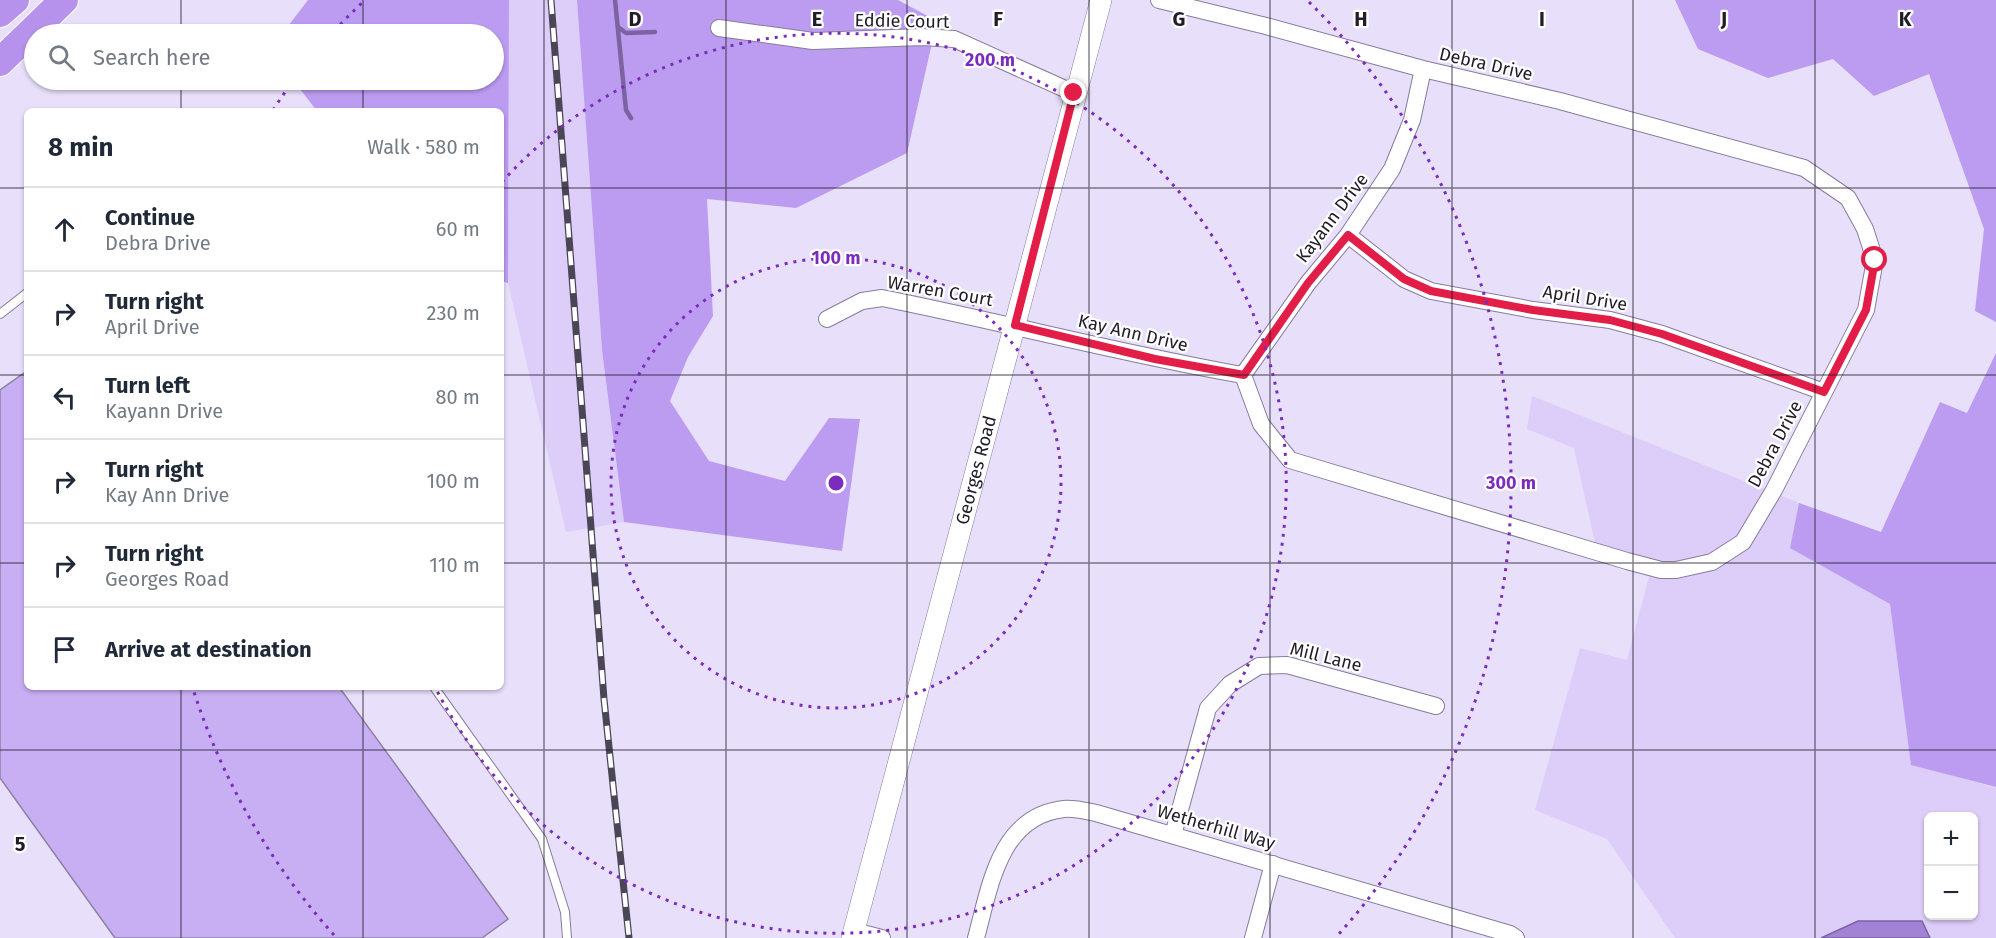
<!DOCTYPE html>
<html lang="en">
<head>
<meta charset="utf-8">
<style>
  body { margin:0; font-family:"Fira Sans",sans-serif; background:#f2f2f3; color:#1f2937 }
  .controls { position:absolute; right:18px; bottom:18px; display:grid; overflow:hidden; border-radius:9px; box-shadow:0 2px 4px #0004 }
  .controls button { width:54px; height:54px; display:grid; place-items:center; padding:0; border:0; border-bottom:2px solid #e0e1e3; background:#fff; color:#1f2937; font:30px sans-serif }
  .stop { position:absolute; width:18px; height:18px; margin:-14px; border:4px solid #e11d48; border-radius:50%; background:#fff }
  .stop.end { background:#e11d48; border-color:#fff; box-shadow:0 2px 6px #0008 }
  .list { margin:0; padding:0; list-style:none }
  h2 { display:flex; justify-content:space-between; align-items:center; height:78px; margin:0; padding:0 24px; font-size:26px }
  h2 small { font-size:20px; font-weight:400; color:#747a83 }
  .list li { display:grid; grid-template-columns:39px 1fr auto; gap:18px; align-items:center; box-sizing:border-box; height:84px; padding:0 24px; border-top:2px solid #e0e1e3 }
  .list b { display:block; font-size:22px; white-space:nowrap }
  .list p { margin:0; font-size:20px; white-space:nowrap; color:#747a83 }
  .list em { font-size:20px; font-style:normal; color:#747a83 }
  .icon { flex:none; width:33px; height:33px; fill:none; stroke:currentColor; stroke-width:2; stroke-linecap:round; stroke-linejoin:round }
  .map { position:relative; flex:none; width:1996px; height:938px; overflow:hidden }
  .search { position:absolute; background:#fff; box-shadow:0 2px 4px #0004; left:24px; top:24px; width:480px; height:66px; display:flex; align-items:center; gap:15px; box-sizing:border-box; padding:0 21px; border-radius:33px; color:#747a83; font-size:22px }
  .panel { position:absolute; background:#fff; box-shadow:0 2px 4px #0004; left:24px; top:108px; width:480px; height:582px; border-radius:9px }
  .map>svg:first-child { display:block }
  .green { fill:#dccdf9; fill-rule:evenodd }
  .forest { fill:#bc9cf1 }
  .water { fill:#a282d5; stroke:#7b63a1; stroke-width:1.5 }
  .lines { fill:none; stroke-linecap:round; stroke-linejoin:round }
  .stream { stroke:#7b63a1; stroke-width:4.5 }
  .building { fill:#c8aff4; stroke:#8d82a2; stroke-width:1.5 }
  .service-casing { stroke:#877c9c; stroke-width:10 }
  .minor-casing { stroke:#877c9c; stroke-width:18 }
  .tertiary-casing { stroke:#877c9c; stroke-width:22 }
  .trunk-casing { stroke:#fff; stroke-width:30 }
  .service { stroke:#fff; stroke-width:8 }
  .minor { stroke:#fff; stroke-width:16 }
  .tertiary { stroke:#fff; stroke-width:21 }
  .trunk { stroke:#b792ec; stroke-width:28 }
  .rail-casing { stroke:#4b4656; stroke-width:7 }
  .rail { stroke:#fff; stroke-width:4.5; stroke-dasharray:14; stroke-linecap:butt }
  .route { stroke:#e11d48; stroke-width:8 }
  .grid { fill:none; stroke:#201c28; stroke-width:1.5; stroke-opacity:0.55 }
  .ring { fill:none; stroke:#7b2cbf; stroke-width:3; stroke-dasharray:3 6 }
  .labels { text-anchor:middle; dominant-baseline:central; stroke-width:4.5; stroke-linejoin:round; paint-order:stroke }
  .street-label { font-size:18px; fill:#201c28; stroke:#fff }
  .grid-label { font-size:20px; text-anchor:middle; font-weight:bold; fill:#201c28; stroke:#fff; stroke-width:4.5; stroke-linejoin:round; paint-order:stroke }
  .centre { fill:#7b2cbf; stroke:#fff; stroke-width:3 }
  .ring-label { font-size:18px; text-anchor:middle; font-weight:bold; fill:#7b2cbf; stroke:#fff; stroke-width:4.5; stroke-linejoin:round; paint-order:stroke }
</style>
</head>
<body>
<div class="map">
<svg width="1996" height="938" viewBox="0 0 1996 938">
  <rect width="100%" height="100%" fill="#e8dffb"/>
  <path class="green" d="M509 0H577L602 350 624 522 566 532 508 283Z
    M1532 396 1799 503 1791 548 1890 604 1911 764 1996 788V938H1930L1921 921H1858L1821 938H1675L1607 839 1535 810 1580 648 1627 660 1652 565 1596 547 1574 448 1527 429ZM1928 816H1974V916H1928Z"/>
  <path class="forest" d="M308 0H509L508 283 501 281V111H317L293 80H494V34H282Z
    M577 0H898L937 21 907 153 796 208 707 199 713 316 688 357 670 401 709 461 785 481 829 418 860 419 842 551 624 522 602 350Z
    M1675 0H1996V322L1975 311 1984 229 1929 74 1874 96 1833 59 1768 78 1698 49Z
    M1996 353V787L1911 765 1890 604 1790 548 1799 503 1881 532 1940 402 1967 413Z"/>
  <path class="water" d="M1858 921H1922L1930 938H1821Z"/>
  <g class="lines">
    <path class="stream" d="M615 0 626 110 631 118
      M618 27 626 33 655 32"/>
  </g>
  <path class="building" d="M27 371V687H339L508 919 482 938H115L0 778V390Z"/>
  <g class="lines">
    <defs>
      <path id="service" d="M0 314 27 293
        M434 687 542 839 565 912 567 938"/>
      <path id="minor" d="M1159 0 1266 26 1423 69 1560 101 1804 168 1848 198 1865 229 1875 260 1866 310 1774 490 1743 542 1712 562 1676 570H1661L1627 561 1290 460 1261 424 1243 375
        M719 28 813 41 922 37 954 39 1074 93
        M1348 235 1404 279 1431 291 1533 310 1610 320 1662 334 1824 392
        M827 319 862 301 882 298C1003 322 1122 354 1243 375
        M1243 375 1308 283 1348 235 1392 169 1412 120 1423 69
        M1173 835 1208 708 1230 684 1259 666 1287 665 1436 706
        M854 931 882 938
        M976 938C990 887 999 816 1064 809 1074 808 1086 811 1096 813L1510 934 1516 938
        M1253 938 1273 864"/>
      <g id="tertiary">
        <path id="s1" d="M852 938 1101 0"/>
      </g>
      <path id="trunk" d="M0 13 15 0
        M0 62 64 0"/>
    </defs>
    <use href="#service" class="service-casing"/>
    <use href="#minor" class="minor-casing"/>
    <use href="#tertiary" class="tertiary-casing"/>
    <use href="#trunk" class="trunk-casing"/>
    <use href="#service" class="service"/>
    <use href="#minor" class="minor"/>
    <use href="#tertiary" class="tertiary"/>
    <use href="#trunk" class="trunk"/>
    <defs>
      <path id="rail" d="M551 0 604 699 629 938"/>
    </defs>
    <use href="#rail" class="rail-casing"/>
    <use href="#rail" class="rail"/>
  </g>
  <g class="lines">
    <path class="route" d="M1074 93 1015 325 1155 359 1244 375 1308 283 1348 235 1404 279 1431 291 1533 310 1610 320 1662 334 1824 392 1866 310 1875 260"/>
  </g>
  <path class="grid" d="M181 0V34M363 0V34M544 0V938M726 0V938M907 0V938M1089 0V938M1270 0V938M1452 0V938M1633 0V938M1815 0V938M181 80V111M363 80V111M0 188H27M501 188H1996M0 375H27M501 375H1996M0 563H27M501 563H1996M181 687V938M363 687V938M0 750H1996"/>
  <g class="ring">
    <circle cx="836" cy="483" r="225"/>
    <path d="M502 182A450 450 0 1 1 435 687"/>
    <path d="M334 935A675 675 0 0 1 194 692M273 110A675 675 0 0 1 293 81M334 31A675 675 0 0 1 363 2M1309 2A675 675 0 0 1 1338 935"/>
  </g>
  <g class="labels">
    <g class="street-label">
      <text transform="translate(902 21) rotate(1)">Eddie Court</text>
      <text transform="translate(1486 64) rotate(13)">Debra Drive</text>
      <text transform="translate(1332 218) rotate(-53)">Kayann Drive</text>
      <text transform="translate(940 291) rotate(10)">Warren Court</text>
      <text transform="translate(1585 298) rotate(9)">April Drive</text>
      <text transform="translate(1133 333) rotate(13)">Kay Ann Drive</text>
      <text transform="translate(1775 444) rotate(-62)">Debra Drive</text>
      <text stroke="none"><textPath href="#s1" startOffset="484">Georges Road</textPath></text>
      <text transform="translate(1326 657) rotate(14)">Mill Lane</text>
      <text transform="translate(1216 827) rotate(16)">Wetherhill Way</text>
    </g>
  </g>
  <g class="grid-label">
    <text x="635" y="26">D</text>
    <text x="817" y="26">E</text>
    <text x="998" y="26">F</text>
    <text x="1179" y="26">G</text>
    <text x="1361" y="26">H</text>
    <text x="1542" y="26">I</text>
    <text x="1724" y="26">J</text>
    <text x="1905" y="26">K</text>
    <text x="20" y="851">5</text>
  </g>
  <circle cx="836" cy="483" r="9" class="centre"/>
  <g class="ring-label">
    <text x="990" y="66">200 m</text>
    <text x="836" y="264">100 m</text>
    <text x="1511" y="489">300 m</text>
  </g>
</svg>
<div class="controls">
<button>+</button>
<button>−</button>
</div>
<div class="stop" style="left:1875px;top:260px"></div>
<div class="stop end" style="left:1074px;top:93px"></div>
<div class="search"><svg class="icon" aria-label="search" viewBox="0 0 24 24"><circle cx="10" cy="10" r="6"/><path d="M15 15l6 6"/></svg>Search here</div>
<section class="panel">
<h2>8 min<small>Walk · 580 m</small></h2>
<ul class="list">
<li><svg class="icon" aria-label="ahead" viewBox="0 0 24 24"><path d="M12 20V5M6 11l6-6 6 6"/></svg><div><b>Continue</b><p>Debra Drive</p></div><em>60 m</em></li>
<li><svg class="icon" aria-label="right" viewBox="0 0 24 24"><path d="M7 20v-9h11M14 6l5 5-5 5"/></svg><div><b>Turn right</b><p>April Drive</p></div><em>230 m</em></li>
<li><svg class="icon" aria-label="left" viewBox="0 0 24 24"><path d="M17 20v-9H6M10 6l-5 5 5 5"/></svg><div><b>Turn left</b><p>Kayann Drive</p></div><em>80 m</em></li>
<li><svg class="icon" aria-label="right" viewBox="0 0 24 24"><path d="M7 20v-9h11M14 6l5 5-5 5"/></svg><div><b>Turn right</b><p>Kay Ann Drive</p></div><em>100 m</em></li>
<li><svg class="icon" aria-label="right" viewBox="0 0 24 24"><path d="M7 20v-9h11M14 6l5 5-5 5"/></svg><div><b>Turn right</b><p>Georges Road</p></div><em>110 m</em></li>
<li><svg class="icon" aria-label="arrive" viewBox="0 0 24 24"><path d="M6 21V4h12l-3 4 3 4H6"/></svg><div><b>Arrive at destination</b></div></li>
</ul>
</section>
</div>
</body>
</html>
